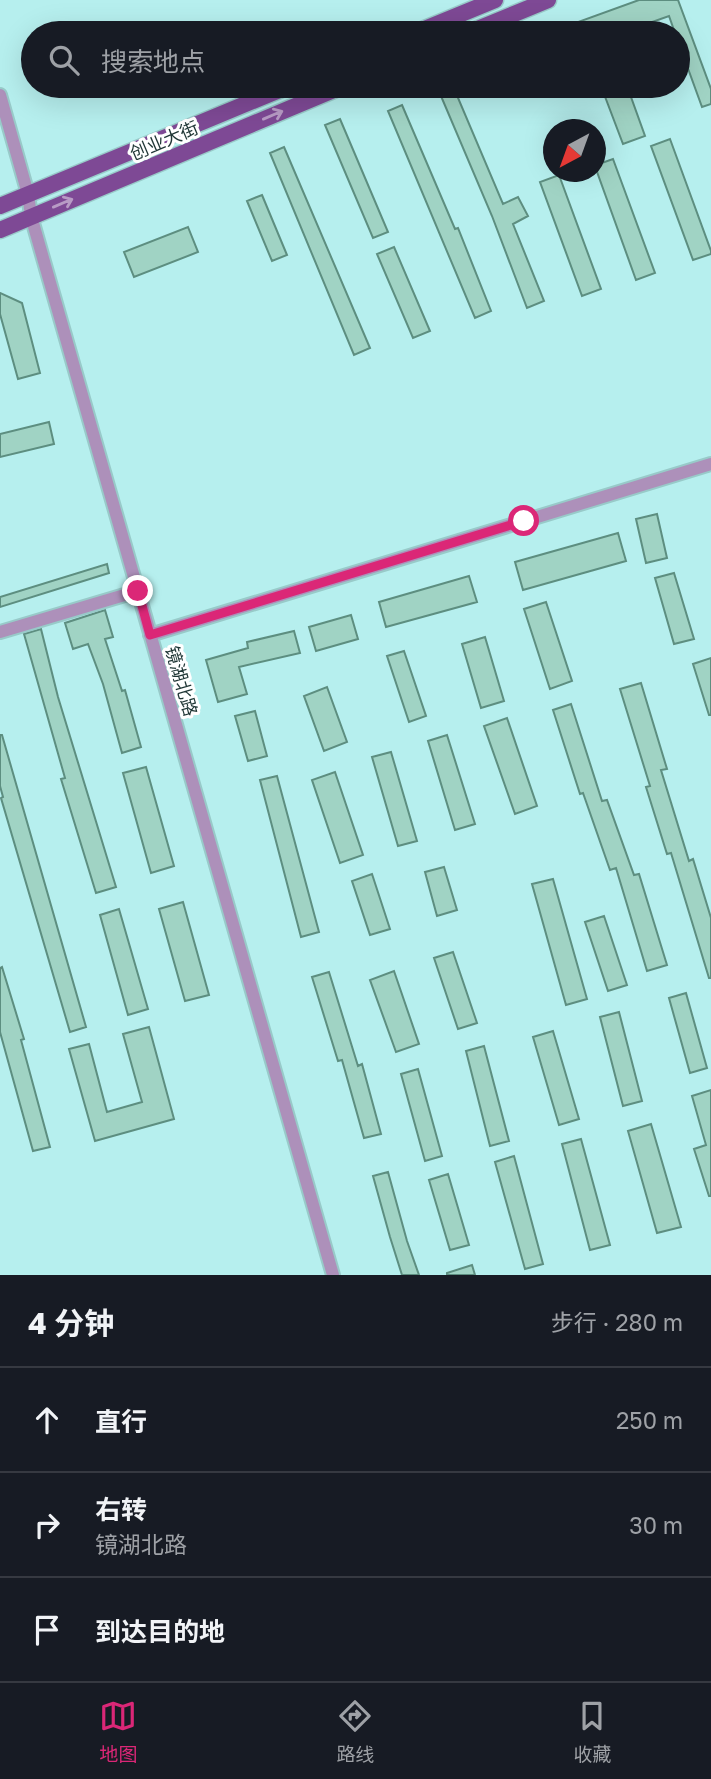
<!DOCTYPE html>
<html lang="zh">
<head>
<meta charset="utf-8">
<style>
  body { margin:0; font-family:"Golos Text","Noto Sans SC",sans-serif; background:#20242c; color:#f1f3f6 }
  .compass { position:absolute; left:543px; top:119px; width:63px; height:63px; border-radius:50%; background:#171b24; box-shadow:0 7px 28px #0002; rotate:221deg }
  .stop { position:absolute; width:21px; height:21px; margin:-16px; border:5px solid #db2777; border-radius:50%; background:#fff }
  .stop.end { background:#db2777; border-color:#fff; box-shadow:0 2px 7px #0008 }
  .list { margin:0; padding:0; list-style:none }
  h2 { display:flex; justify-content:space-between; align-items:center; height:91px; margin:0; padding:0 28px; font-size:30px }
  h2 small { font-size:23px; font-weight:400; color:#9ea1a6 }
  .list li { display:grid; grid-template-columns:46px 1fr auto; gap:21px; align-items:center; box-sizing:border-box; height:105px; padding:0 28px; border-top:2px solid #363941 }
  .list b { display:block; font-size:26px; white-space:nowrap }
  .list p { margin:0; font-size:23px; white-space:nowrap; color:#9ea1a6 }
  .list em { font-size:23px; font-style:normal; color:#9ea1a6 }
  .icon { flex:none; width:38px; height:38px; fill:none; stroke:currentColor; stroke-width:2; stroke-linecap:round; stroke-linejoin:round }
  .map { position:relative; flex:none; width:711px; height:1275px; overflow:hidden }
  .search { position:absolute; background:#171b24; box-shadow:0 7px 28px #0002; left:21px; right:21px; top:21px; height:77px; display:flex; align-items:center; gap:18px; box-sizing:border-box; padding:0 24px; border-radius:38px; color:#9ea1a6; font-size:26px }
  .sheet { height:406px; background:#171b24 }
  nav { display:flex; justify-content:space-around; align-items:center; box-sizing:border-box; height:98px; border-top:2px solid #363941; background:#171b24; font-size:19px; color:#9ea1a6 }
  nav a { display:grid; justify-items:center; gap:4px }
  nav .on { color:#db2777 }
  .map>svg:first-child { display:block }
  .building { fill:#a0d3c4; stroke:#5d8e80; stroke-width:2 }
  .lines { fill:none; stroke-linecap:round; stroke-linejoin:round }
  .minor-casing { stroke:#98cac9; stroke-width:16 }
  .major-casing { stroke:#98cac9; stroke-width:19 }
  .minor { stroke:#ad90ba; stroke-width:12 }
  .major { stroke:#7e4995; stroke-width:16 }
  .oneway { stroke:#b89bc5 }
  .route { stroke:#db2777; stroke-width:9 }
  .labels { text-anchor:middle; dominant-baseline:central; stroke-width:6; stroke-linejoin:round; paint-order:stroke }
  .street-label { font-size:18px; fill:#1f3635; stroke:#fff }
</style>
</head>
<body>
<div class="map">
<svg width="711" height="1275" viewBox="0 0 711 1275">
  <rect width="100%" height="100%" fill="#b6efee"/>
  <path class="building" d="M639 0H678L711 89V104L702 107 678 41V33H675L669 16 621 33H582L578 22Z
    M446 86H453L503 204 518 197 528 216 513 224 544 301 527 308 492 216 438 89Z
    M601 86H627L645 136 623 144Z
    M402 105 455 229 458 228 491 311 475 318 388 111Z
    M340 119 388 232 373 238 325 125Z
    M670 139 711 251V254L693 260 651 146Z
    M284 147 370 348 354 355 270 153Z
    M613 159 655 273 636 280 596 169V165Z
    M559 175 601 289 582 296 540 182Z
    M262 195 287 255 272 261 247 201Z
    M188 227 198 252 134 277 124 252Z
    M394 247 430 331 413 338 377 254Z
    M0 293 22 303 40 373 18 379 0 314Z
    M49 422 54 444 0 457V434Z
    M657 514 667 558 646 563 636 519Z
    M618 533 626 561 523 590 515 562Z
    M107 564 109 573 0 607V597Z
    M674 573 694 639 674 644 655 578Z
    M469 576 477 602 386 627 379 602Z
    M546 602 572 681 550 689 524 609Z
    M105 610 113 637 105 639 122 691 125 690 141 747 122 753 103 684 88 644 73 649 65 623Z
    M351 615 358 639 316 651 309 627Z
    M41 629 58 697 116 887 96 893 61 779 65 778 24 634Z
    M294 631 300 653 239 667 247 694 218 702 206 660 248 648 247 642Z
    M485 637 504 701 481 708 462 644Z
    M404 651 426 716 409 722 387 656Z
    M711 658V715H709L693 664Z
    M641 683 667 769 661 770 689 861 693 859 711 918V978H709L671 853 667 854 646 787 650 786 620 689Z
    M327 687 347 742 324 751 304 696Z
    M571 704 602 801 607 800 634 875 639 874 667 965 647 971 616 868 610 870 583 793 580 794 553 710Z
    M255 711 267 756 248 761 235 716Z
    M507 718 537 806 515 814 484 726Z
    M0 735H2L86 1027 70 1032 1 798 3 797 0 786Z
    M447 735 475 824 455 830 428 741Z
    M391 752 417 841 398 846 372 757Z
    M146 767 174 866 151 873 123 773Z
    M335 772 363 855 340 863 312 780Z
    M277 776 319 932 301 937 260 780Z
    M444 867 457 910 437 916 425 872Z
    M372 874 390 929 370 935 352 881Z
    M553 879 587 999 566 1005 532 884Z
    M183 902 209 995 185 1001 159 909Z
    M119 909 148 1009 128 1015 100 915Z
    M604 916 627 985 608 991 585 922Z
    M453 952 477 1023 458 1029 434 958Z
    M2 967 24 1039 21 1040 50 1147 33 1151 0 1032V968Z
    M394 971 419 1044 396 1052 370 980Z
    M329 972 358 1066 362 1064 381 1134 364 1138 342 1060 338 1061 312 977Z
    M686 993 707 1068 690 1073 669 998Z
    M619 1012 642 1101 623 1106 600 1017Z
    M149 1027 174 1119 95 1141 69 1049 89 1044 107 1112 142 1102 123 1034Z
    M553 1031 579 1119 559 1125 533 1037Z
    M484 1046 509 1141 490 1146 466 1051Z
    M418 1069 442 1156 425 1161 401 1074Z
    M711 1090V1196H709L694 1149 706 1145 692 1096Z
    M651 1124 681 1227 657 1233 628 1131Z
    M581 1139 610 1245 590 1250 562 1144Z
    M514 1156 543 1264 525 1269 495 1162Z
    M388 1172 407 1241 419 1275H402L390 1237 373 1176Z
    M448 1174 469 1245 450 1250 429 1180Z
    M472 1265 475 1275H447V1273Z"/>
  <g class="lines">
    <defs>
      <path id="minor" d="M0 95 28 194 31 216 333 1275
        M0 632 138 591
        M150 635 711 464"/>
      <path id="major" d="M415 33 495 0
        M468 33 548 0
        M0 206 289 86
        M0 230 343 86"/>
    </defs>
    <use href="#minor" class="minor-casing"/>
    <use href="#major" class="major-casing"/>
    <use href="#minor" class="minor"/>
    <use href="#major" class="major"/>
  </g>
  <defs><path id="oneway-shaft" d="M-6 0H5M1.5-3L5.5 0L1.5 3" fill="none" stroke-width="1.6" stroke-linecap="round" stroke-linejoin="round" transform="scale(1.75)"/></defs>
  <g class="oneway">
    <use href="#oneway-shaft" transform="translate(273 115) rotate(-23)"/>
    <use href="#oneway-shaft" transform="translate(63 203) rotate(-23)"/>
  </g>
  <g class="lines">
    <path class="route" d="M138 591 150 635 524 521"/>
  </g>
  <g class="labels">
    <g class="street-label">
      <text transform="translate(164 140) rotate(-23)">创业大街</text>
      <text transform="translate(182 681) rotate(74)">镜湖北路</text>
    </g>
  </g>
</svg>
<svg class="compass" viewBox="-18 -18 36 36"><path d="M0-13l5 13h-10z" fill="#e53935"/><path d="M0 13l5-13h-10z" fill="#9ea1a6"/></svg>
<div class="stop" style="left:524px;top:521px"></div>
<div class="stop end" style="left:138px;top:591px"></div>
<div class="search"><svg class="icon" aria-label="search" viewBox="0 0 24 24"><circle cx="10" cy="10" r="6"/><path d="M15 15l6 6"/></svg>搜索地点</div>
</div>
<section class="sheet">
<h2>4 分钟<small>步行 · 280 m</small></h2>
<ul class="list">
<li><svg class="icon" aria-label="ahead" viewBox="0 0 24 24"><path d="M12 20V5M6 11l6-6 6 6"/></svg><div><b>直行</b></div><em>250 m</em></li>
<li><svg class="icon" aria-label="right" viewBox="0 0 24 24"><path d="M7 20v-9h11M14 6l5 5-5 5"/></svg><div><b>右转</b><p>镜湖北路</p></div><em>30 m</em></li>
<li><svg class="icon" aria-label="arrive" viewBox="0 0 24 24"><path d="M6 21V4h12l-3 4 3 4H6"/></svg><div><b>到达目的地</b></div></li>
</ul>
</section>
<nav>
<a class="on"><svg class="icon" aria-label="map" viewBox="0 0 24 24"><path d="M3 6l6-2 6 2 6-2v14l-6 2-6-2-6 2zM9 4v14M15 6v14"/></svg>地图</a>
<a><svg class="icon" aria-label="directions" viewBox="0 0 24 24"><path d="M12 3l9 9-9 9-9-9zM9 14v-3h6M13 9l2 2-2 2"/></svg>路线</a>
<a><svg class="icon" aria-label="saved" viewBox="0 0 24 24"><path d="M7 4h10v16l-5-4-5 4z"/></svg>收藏</a>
</nav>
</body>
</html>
